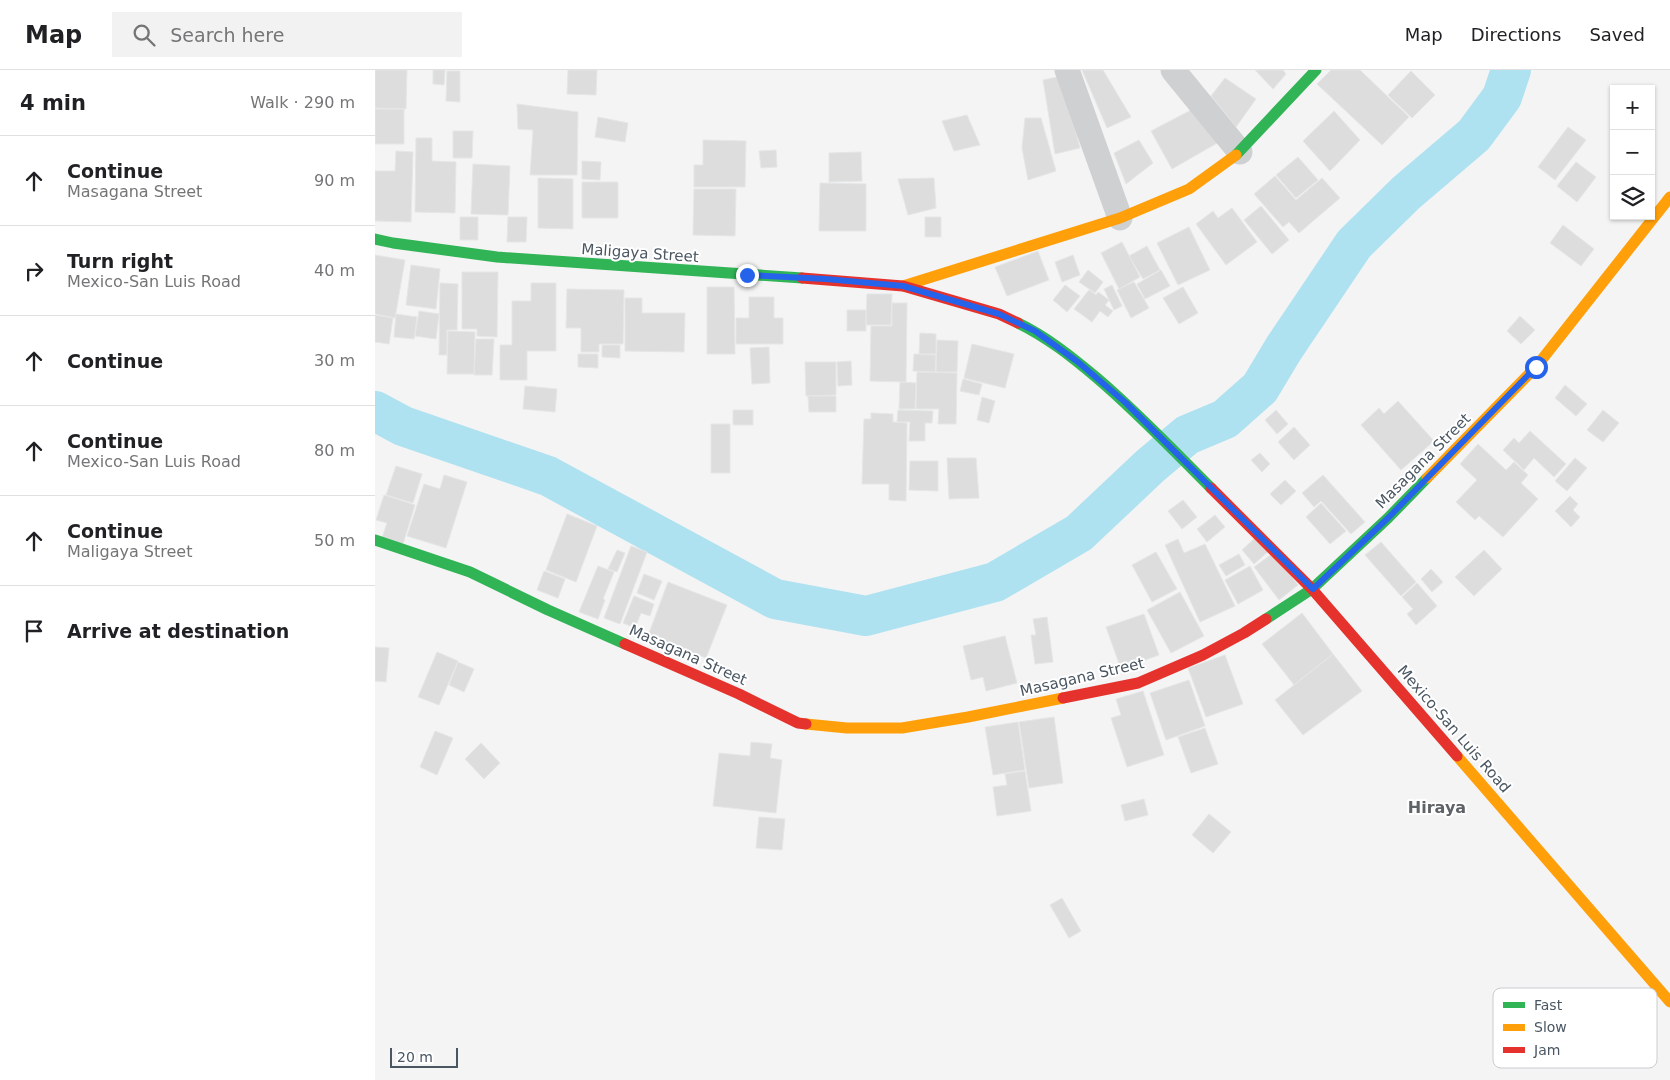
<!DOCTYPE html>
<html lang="en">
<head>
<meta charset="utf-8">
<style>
  body { margin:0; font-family:"DejaVu Sans",sans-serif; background:#f2f2f2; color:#202124 }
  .controls { position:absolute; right:15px; top:15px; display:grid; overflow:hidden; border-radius:0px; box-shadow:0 1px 4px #0004 }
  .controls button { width:45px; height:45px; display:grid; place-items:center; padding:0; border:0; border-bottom:1px solid #e0e0e0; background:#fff; color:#202124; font:25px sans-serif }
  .scale { position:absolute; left:15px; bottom:12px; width:68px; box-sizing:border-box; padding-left:5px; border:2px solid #4a5661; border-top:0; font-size:14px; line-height:18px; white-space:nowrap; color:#4a5661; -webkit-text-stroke:4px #fff; paint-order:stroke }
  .stop { position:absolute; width:15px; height:15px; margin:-11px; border:4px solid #2563eb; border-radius:50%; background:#fff }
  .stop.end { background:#2563eb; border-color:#fff; box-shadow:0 1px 5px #0008 }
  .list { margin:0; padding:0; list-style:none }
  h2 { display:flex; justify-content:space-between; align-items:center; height:65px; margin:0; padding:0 20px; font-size:21px }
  h2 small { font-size:16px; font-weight:400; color:#757577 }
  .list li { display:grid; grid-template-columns:32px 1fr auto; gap:15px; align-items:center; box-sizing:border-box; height:90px; padding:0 20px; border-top:1px solid #e0e0e0 }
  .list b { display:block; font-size:19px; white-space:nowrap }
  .list p { margin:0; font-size:16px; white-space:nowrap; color:#757577 }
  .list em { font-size:16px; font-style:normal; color:#757577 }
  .icon { flex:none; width:28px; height:28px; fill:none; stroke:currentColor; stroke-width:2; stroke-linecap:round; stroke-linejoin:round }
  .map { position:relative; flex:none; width:1295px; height:1010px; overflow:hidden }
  header { display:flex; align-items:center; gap:30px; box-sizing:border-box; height:70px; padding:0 25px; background:#fff; border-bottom:1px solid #e0e0e0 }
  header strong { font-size:24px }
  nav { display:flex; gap:28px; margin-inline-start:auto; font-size:18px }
  .search { width:350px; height:45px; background:#f2f2f2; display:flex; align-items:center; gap:12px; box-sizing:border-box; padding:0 18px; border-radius:0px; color:#757577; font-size:19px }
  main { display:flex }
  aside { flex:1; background:#fff }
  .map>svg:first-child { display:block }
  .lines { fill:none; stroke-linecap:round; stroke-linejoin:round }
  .river { stroke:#aee2f0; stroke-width:40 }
  .building { fill:#ddddde; stroke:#e5e6e7 }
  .street { stroke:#ced0d2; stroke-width:25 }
  .fast { stroke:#30b455; stroke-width:11 }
  .slow { stroke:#ff9f0a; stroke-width:11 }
  .jam { stroke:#e5322d; stroke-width:11 }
  .route { stroke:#2563eb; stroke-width:6 }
  .labels { text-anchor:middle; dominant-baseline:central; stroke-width:4; stroke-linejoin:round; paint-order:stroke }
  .street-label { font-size:15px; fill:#4a5661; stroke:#fff }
  .neighbourhood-label { font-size:16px; font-weight:bold; fill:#5f6368; stroke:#fff }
  .key { fill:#fff; stroke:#c9ccd0; stroke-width:1 }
  .key-label { font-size:14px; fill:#4a5661 }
</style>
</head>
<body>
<header>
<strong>Map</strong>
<div class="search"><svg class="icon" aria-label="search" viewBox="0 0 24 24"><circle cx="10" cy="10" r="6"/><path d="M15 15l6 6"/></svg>Search here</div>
<nav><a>Map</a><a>Directions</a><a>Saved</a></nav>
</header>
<main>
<aside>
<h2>4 min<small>Walk · 290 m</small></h2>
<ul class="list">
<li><svg class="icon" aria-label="ahead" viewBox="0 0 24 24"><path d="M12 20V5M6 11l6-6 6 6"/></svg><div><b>Continue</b><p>Masagana Street</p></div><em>90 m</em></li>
<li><svg class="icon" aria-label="right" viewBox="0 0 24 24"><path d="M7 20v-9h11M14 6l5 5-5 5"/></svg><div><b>Turn right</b><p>Mexico-San Luis Road</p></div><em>40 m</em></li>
<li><svg class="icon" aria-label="ahead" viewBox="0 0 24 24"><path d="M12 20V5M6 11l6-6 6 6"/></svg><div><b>Continue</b></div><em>30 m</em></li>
<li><svg class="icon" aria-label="ahead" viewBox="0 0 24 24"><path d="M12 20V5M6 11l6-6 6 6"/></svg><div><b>Continue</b><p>Mexico-San Luis Road</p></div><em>80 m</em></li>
<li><svg class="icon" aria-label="ahead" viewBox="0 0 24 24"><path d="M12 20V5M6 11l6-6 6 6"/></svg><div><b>Continue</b><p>Maligaya Street</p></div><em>50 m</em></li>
<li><svg class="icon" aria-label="arrive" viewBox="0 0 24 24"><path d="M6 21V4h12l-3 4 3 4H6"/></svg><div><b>Arrive at destination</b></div></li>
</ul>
</aside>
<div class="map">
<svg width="1295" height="1010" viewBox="0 0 1295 1010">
  <rect width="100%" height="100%" fill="#f4f4f4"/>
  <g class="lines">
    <path class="river" d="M0 341 28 356 173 406 400 529 491 546 620 512 704 463 775 396 812 365 850 349 885 318 909 278 979 174 1031 123 1099 65 1127 27 1136 0"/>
  </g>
  <path class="building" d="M0 0H32L31 39 0 38Z
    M58 0H70L69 15 58 14Z
    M193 0H222L221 25 192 24Z
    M707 0H728L756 47 732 58Z
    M880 0H908L911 4 898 19Z
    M956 0H985L1034 47 1007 75 942 14Z
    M72 1H85V32L71 31Z
    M1036 1 1060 25 1037 48 1013 25Z
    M687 6 705 78 680 84 668 10Z
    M850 8 881 29 861 57 836 26Z
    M142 34 203 42 202 105H155L158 60 143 59Z
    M0 39H29V74H0Z
    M818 39 844 72 797 99 776 61Z
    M959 41 985 70 955 101 928 71Z
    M592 45 605 75 579 81 567 51Z
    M223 47 253 53 250 72 220 67Z
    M650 48H666L681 101 653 110 647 78Z
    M1193 57 1211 70 1180 110 1163 97Z
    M78 61H98L97 88H78Z
    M41 68H57V91L81 92 80 143 40 142Z
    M328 70 371 71 370 117H319V95H328Z
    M764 70 778 93 751 114 739 83Z
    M401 80 402 97 386 98 384 81Z
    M21 81 38 82 36 152 0 151V101H20Z
    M486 82 487 111 454 112V83Z
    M923 87 943 110 921 128 901 105Z
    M207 91 226 92 225 110 207 109Z
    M1201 92 1221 107 1202 132 1182 116Z
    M98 94 135 96 133 145 96 144Z
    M900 106 921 130 947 108 965 128 924 163 914 152 908 157 879 124Z
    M163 108 198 109V159L163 158Z
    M559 108 561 138 533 145 523 109Z
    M207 112H243V148H207Z
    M445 113 491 114V161H444Z
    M319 119H361L360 166 318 165Z
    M886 136 914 170 897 184 869 150Z
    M857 138 882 172 851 195 821 154 838 141 843 148Z
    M85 147H103V170H85Z
    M133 147H152L151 172H132Z
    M550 147H566V167H550Z
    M1188 155 1219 179 1206 196 1175 173Z
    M814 157 835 200 803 215 782 173Z
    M747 172 765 207 744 219 726 183Z
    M772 176 785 200 768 209 754 186Z
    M663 181 674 210 632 226 620 197Z
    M0 185 30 190 20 248 0 244Z
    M698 185 705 205 687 212 680 192Z
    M36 195 65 199 61 239 31 235Z
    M713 200 728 212 720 223 704 212Z
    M786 200 795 216 770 229 762 214Z
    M87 202H123L122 267 102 266V259H87Z
    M759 212 774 238 756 248 742 220Z
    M65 213 83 214 82 260H72V285H64Z
    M156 213H181V281H152V310H125V275H137V231H156Z
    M690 215 705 226 692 242 678 230Z
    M737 215 747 236 739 240 729 219Z
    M332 217H359L360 284H332Z
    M808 217 823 243 804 254 788 228Z
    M192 219 249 220 248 274H224V282H206V258H191Z
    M714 220 721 225 723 222 734 230 730 235 738 241 733 247 725 241 717 252 699 239Z
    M492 224H517L516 255H491Z
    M374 227H399V248H408V274H361V248H374Z
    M250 228H267V243H310L309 282 250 281Z
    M517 233H532L531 312 495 311 496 256H517Z
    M472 240H491V261H472Z
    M44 241 64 244 61 269 40 266Z
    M21 244 42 247 39 269 19 267Z
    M0 245 18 248 14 274 0 272Z
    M1145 246 1160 260 1146 274 1132 261Z
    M73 261 100 262 99 304H72Z
    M545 263 561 264V284H544Z
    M101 269H119L117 305H99Z
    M562 270 583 271 582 302H561Z
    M597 274 639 284 630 318 589 308Z
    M227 275H245V288L227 287Z
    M394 277 395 313 377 314 375 278Z
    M203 284H223V298L203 297Z
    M539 284 561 285 560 302 538 301Z
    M476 291 477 315 463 316 462 292Z
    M430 292H461V325L431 326Z
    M542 302 582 303 581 354H563L564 339H541Z
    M588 309 607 314 604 325 585 321Z
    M525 312 541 313 540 339H524Z
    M1190 315 1212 334 1201 346 1180 328Z
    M150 316 182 319 180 342 148 339Z
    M433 326H461V342H434Z
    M607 327 620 331 614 353 602 350Z
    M1023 331 1059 371 1026 400 986 355 1004 338 1009 344Z
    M358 340H378V355H358Z
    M523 340 558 341 557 353H550V371H534L535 352H522Z
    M901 340 913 354 902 364 890 350Z
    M1228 340 1244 353 1228 372 1212 360Z
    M496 343 518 344V352L532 353 531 431 514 430V414H487L489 349H496Z
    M336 354H355V403H336Z
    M919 357 935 375 919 390 903 372Z
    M1155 361 1191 394 1179 407 1159 388 1149 400 1128 380 1139 368 1144 373Z
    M1103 374 1131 400 1139 392 1153 405 1146 413 1163 429 1128 467 1104 446 1100 450 1081 432 1102 410 1085 394Z
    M885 383 895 394 887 402 876 390Z
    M572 388H601L604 428 574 429Z
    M1200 388 1212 398 1192 421 1180 411Z
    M535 391H563V421L534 420Z
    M21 396 47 404 38 433 11 425Z
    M69 405 92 412 71 478 32 466 49 414 65 419Z
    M948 405 990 452 976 464 946 431 939 437 927 423Z
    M910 410 921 421 906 435 895 424Z
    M9 425 40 435 28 474 7 468 12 453 1 450Z
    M1195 426 1203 434 1198 440 1205 447 1196 457 1180 441Z
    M808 430 822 447 807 459 793 441Z
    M946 433 971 461 955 474 931 447Z
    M192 444 222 456 201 512 171 500Z
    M840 445 850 457 832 472 822 459Z
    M881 467 894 481 879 494 867 480Z
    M803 469 809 483 830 474 860 536 825 552 790 475Z
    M1006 472 1041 512 1026 526 990 485Z
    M256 476 272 482 245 554 229 548Z
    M242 480 250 483 242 502 233 499Z
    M1109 480 1127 499 1099 526 1080 507Z
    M781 482 802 519 777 532 757 495Z
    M898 483 923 515 904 530 879 497Z
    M864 484 870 495 851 506 844 495Z
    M223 496 239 502 228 529 230 530 223 549 204 542Z
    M875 496 888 520 863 534 850 510Z
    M1056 499 1068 512 1057 522 1046 509Z
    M169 501 190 509 183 528 162 520Z
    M269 504 287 511 279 530 262 523Z
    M293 512 352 535 331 588 273 566Z
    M1042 513 1062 536 1041 555 1032 544 1038 539 1027 527Z
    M805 522 829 566 796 583 772 540Z
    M259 526 279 534 275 546 266 543 260 558 248 553Z
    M927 543 958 584 919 615 887 574Z
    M769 544 784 585 746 599 731 557Z
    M672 547 678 592 660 594 656 565H661L658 549Z
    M630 566 642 613 611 621 608 607 596 610 588 576Z
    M0 577 14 578 11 612 0 611Z
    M62 582 83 591 64 635 43 627Z
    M958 584 987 621 928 665 900 630Z
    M850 585 868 634 831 647 813 598Z
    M83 592 99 599 89 622 74 615Z
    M814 610 830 656 791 670 775 623Z
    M768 621 789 685 752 697 736 648 746 645 741 629Z
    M679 647 688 713 654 718 644 652Z
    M643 652 650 700 618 705 610 657Z
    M830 658 843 694 816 703 803 667Z
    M60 661 78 668 62 705 45 697Z
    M376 672 397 674 395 688 407 690 401 743 338 736 344 683 375 686Z
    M106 673 125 693 109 709 90 689Z
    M650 701 656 741 622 746 618 717 632 715 630 704Z
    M769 729 773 745 750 751 746 735Z
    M834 744 856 762 838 783 817 765Z
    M384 747 410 749 407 780 381 778Z
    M687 828 706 861 694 868 675 835Z"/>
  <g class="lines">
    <path class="street" d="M692 0 745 148
      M798 0 865 82"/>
    <path class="fast" d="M861 85 941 0
      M0 169 18 173 122 187 427 208
      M643 253C672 267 697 287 722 308 762 342 798 380 836 418
      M0 470 95 502 173 540 250 574
      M891 549 937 519 1013 448 1052 408"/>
    <path class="slow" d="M528 216 745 148 814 119 861 85
      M1052 408 1161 297 1295 127
      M431 654 472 658H527L593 647 688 628
      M1082 686 1295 932"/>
    <path class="jam" d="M427 208 528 216 624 244 643 253
      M836 418 937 519 1082 686
      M250 574 364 624 423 653 431 654
      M688 628 763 613 828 585 869 563 891 549"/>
  </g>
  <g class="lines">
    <path class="route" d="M372 205 451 209 528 216 624 244 660 261 703 292 751 333 938 519 1013 448 1161 297"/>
  </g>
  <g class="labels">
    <g class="street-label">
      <text transform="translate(265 183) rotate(4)">Maligaya Street</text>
      <text transform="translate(1048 391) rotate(-45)">Masagana Street</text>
      <text transform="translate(313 585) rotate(24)">Masagana Street</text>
      <text transform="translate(707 607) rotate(-13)">Masagana Street</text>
      <text transform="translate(1079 659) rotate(49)">Mexico-San Luis Road</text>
    </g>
    <g class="neighbourhood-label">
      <text x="1062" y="737">Hiraya</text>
    </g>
  </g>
  <rect x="1118" y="918" width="164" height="80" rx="8" class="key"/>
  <rect x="1128" y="932" width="22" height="6" fill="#30b455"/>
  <rect x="1128" y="954" width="22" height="7" fill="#ff9f0a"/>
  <rect x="1128" y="977" width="22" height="6" fill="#e5322d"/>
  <g class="key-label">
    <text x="1159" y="940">Fast</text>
    <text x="1159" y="962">Slow</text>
    <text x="1159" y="985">Jam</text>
  </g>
</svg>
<div class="controls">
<button>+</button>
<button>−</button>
<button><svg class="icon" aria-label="layers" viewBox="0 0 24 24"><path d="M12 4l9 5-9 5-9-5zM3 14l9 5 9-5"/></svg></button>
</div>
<div class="scale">20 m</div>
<div class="stop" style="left:1161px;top:297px"></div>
<div class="stop end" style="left:372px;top:205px"></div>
</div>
</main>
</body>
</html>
